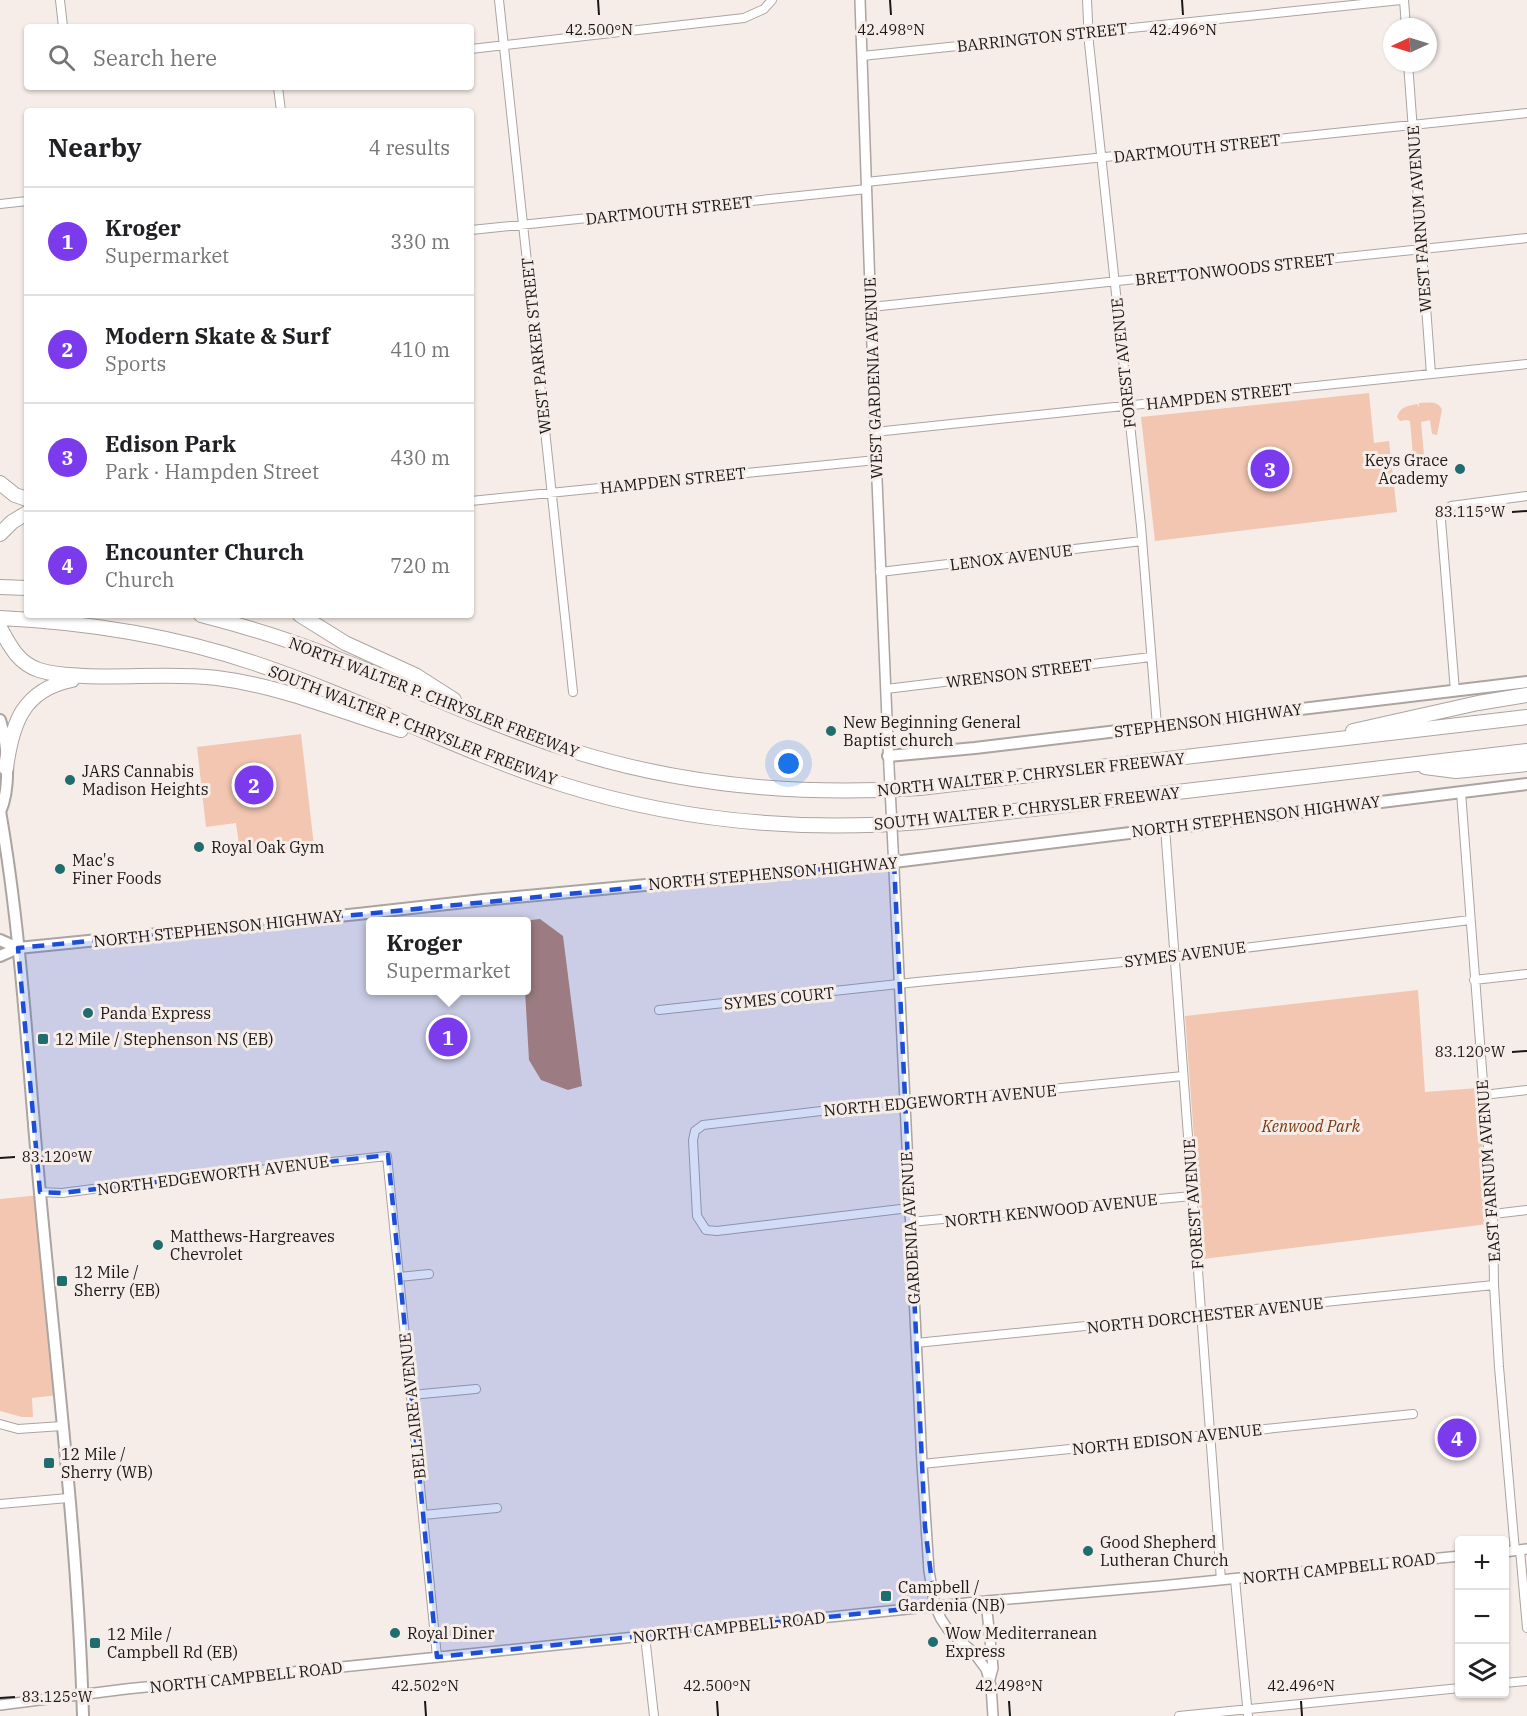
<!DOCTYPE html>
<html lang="en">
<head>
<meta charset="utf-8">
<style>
  body { margin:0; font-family:"IBM Plex Serif",serif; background:#f2f2f2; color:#202124 }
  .controls { position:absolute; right:18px; bottom:18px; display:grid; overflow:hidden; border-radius:6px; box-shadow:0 2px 4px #0004 }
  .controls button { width:54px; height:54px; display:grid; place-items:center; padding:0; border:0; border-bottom:2px solid #e0e0e0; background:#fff; color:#202124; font:30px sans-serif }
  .compass { position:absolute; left:1383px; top:18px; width:54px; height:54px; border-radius:50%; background:#fff; box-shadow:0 2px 4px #0004; rotate:266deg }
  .you { position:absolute; left:789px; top:764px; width:21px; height:21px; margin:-15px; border:4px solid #fff; border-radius:50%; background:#1a73e8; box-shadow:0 0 0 9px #1a73e833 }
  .badge { display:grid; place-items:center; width:39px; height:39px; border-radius:50%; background:#7c3aed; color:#fff; font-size:20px; font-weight:700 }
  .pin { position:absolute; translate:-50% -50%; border:3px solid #fff; box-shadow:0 2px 6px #0006 }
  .popup { position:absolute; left:366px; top:917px; width:165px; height:78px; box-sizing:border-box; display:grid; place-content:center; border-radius:6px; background:#fff; filter:drop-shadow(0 2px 4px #0005); font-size:20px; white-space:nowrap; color:#757577 }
  .popup b { font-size:22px; color:#202124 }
  .popup::after { content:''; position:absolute; left:50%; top:100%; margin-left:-12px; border:12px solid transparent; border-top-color:#fff }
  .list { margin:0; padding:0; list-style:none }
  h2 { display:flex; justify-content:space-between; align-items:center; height:78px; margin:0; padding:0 24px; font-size:26px }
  h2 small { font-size:20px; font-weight:400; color:#757577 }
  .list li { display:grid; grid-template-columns:39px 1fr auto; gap:18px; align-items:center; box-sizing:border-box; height:108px; padding:0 24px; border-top:2px solid #e0e0e0 }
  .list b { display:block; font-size:22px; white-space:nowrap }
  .list p { margin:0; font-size:20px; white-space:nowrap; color:#757577 }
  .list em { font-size:20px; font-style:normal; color:#757577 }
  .icon { flex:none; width:33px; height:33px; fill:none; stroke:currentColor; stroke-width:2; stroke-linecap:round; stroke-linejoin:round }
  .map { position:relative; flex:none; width:1527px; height:1716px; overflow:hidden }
  .search { position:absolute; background:#fff; box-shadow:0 2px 4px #0004; left:24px; top:24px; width:450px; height:66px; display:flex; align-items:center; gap:15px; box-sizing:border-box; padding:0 21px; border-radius:6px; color:#757577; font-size:22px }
  .panel { position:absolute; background:#fff; box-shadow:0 2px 4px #0004; left:24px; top:108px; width:450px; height:510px; border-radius:6px }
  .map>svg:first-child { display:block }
  .green { fill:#f2c6b0 }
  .water { fill:#bc886d }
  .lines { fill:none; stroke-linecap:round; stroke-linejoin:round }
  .minor-casing { stroke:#aba4a0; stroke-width:10 }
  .tertiary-casing { stroke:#aba4a0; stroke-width:12 }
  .secondary-casing { stroke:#aba4a0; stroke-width:14 }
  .motorway-casing { stroke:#aba4a0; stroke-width:16 }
  .minor { stroke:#fff; stroke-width:8 }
  .tertiary { stroke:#fff; stroke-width:9 }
  .secondary { stroke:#fff; stroke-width:10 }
  .motorway { stroke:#fff; stroke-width:14 }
  .tertiary-bridge-casing { stroke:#aba4a0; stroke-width:12; stroke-linecap:butt }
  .tertiary-bridge { stroke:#fff; stroke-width:9 }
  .marked { fill:#1d4ed8; fill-opacity:0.2; stroke:#1d4ed8; stroke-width:4.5; stroke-dasharray:12 8; stroke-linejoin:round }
  .ticks { fill:none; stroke:#1a1716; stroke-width:2 }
  .poi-dot { fill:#206c6e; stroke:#f6ede9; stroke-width:2 }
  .labels { text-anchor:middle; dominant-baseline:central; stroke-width:6; stroke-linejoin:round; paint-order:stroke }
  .street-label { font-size:16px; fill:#1a1716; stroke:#f6ede9 }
  .poi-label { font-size:16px; fill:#1a1716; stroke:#f6ede9; text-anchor:start }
  .park-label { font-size:16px; font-style:italic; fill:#79380f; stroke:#f6ede9 }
  .ticks-label { font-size:15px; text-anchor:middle; fill:#1a1716; stroke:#f6ede9; stroke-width:6; stroke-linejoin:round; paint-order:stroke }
</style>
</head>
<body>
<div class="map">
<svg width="1527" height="1716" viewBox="0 0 1527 1716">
  <rect width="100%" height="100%" fill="#f6ede9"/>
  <path class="green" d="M1369 393 1374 443 1389 441 1397 512 1155 541 1141 417Z
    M1419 403C1428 403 1438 400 1442 410L1437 435 1432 434 1430 420 1421 422 1424 455H1413L1410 421 1406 420 1400 421 1397 417C1400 407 1407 406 1417 404L1419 407Z
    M301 734 314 846 251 854 250 850 240 852 236 823 206 827 197 747Z
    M1418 990 1425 1092 1478 1088 1488 1224 1203 1259 1185 1016Z
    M40 1195 58 1395 32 1398 33 1417H22L0 1411V1199Z"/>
  <path class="water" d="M540 919 563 936 582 1086 568 1090 541 1080 529 1060 525 991 526 922 522 921Z"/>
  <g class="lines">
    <defs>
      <path id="minor" d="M60 0 63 27
        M499 0 573 692
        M1087 0 1089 43 1141 526 1157 726
        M1404 0 1406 27
        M471 49 744 18 764 9 772 0
        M862 56 1401 0
        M1408 63 1431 374
        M278 87 281 111
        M866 182 1527 113
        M0 204 27 201
        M471 230 867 189
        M871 307 1527 238
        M875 432 1527 364
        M471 501 876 460
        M880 572 1142 541
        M886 689 1151 657
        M1455 691 1441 520 1443 513 1451 506 1527 496
        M1461 792 1493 1214 1494 1285 1499 1367 1515 1551
        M1165 827 1221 1580
        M1474 980 1527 974
        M659 1010 917 982 1164 958 1470 920
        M1483 1095 1527 1090
        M40 1192 62 1193 131 1184 387 1156 437 1657
        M909 1208 717 1231 706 1230 697 1216 693 1140 695 1131 703 1125 889 1103 921 1102 1183 1076
        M1493 1214 1527 1210
        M910 1222 1192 1196
        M399 1277 429 1274
        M916 1343 1494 1285
        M411 1395 476 1389
        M0 1424 18 1429 62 1426
        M922 1464 1413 1414
        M0 1504 68 1498
        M423 1515 497 1508
        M1520 1550 1527 1628
        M1235 1579 1248 1716
        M645 1636 654 1716
        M1504 1683 1527 1681
        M1179 1716 1460 1688"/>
      <path id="tertiary" d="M860 0 875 432 889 767
        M893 848 922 1464 929 1571 935 1606 941 1619 949 1631 974 1653 986 1669 991 1686 993 1716
        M1504 1552 1527 1549
        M986 1601 993 1668 990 1679
        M0 1705 126 1689 986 1601 1160 1586 1460 1556"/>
      <path id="secondary" d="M0 720C8 744 11 788 0 812
        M888 756 975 748 1527 682
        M0 811C22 937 28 1066 40 1193 56 1367 78 1541 83 1716
        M0 940 18 948
        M0 956 18 948 358 914 483 900 894 862 1527 784"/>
      <path id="motorway" d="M0 483 15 495 27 499
        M0 534 12 522 27 513
        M0 587 27 588
        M201 615C240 625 277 636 314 650 399 681 480 721 567 749 681 786 801 796 920 788L1527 717
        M300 615 345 643 415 675 454 700
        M0 618C85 622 173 636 254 663 359 698 456 750 561 784 678 821 800 832 921 822L1527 751
        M0 628C10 646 18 663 39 670 54 675 69 675 84 676 128 678 173 673 217 678 281 686 339 711 401 730
        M1353 731 1478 703 1527 695
        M1425 767 1456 771 1527 764
        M6 768C12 723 23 690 72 680"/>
    </defs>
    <use href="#minor" class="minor-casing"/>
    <use href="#tertiary" class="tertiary-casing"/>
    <use href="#secondary" class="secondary-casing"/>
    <use href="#motorway" class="motorway-casing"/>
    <use href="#minor" class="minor"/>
    <use href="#tertiary" class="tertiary"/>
    <use href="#secondary" class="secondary"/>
    <use href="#motorway" class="motorway"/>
    <defs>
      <path id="tertiary-bridge" d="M889 767 893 848"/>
    </defs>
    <use href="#tertiary-bridge" class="tertiary-bridge-casing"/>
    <use href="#tertiary-bridge" class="tertiary-bridge"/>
  </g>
  <path class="marked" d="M894 862 925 1527 935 1606 437 1657 388 1155 62 1193 40 1192 18 948Z"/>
  <path class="ticks" d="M598 0 599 15M890 0 891 15M1182 0 1183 15M1512 512 1527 511M1512 1052 1527 1051M0 1158 15 1157M0 1698 15 1697M425 1701 426 1716M717 1701 718 1716M1009 1701 1010 1716M1301 1701 1302 1716"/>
  <g class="poi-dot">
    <circle cx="1460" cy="469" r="6"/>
    <circle cx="831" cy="731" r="6"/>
    <circle cx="70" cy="780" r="6"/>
    <circle cx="199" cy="847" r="6"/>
    <circle cx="60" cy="869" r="6"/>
    <circle cx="88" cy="1013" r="6"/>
    <rect x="37" y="1033" width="12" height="12" rx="3"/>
    <circle cx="158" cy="1245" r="6"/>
    <rect x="56" y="1275" width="12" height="12" rx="3"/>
    <rect x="43" y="1457" width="12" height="12" rx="3"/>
    <circle cx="1088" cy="1551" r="6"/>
    <rect x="880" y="1590" width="12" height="12" rx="3"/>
    <circle cx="395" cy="1633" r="6"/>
    <circle cx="933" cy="1642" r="6"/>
    <rect x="89" y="1637" width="12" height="12" rx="3"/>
  </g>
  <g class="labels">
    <g class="street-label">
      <text transform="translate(1042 37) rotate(-6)">BARRINGTON STREET</text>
      <text transform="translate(1197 148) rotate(-6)">DARTMOUTH STREET</text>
      <text transform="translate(669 210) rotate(-6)">DARTMOUTH STREET</text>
      <text transform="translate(1419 219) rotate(-94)">WEST FARNUM AVENUE</text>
      <text transform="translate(1235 269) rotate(-6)">BRETTONWOODS STREET</text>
      <text transform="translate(536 346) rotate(-96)">WEST PARKER STREET</text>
      <text transform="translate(1123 363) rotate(-96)">FOREST AVENUE</text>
      <text transform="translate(873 378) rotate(-92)">WEST GARDENIA AVENUE</text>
      <text transform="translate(1219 396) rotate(-6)">HAMPDEN STREET</text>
      <text transform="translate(673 480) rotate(-6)">HAMPDEN STREET</text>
      <text transform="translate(1011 557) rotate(-7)">LENOX AVENUE</text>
      <text transform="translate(1019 673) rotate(-7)">WRENSON STREET</text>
      <text transform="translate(434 697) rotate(21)">NORTH WALTER P. CHRYSLER FREEWAY</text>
      <text transform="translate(1208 720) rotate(-7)">STEPHENSON HIGHWAY</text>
      <text transform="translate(413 725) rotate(21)">SOUTH WALTER P. CHRYSLER FREEWAY</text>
      <text transform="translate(1031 774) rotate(-6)">NORTH WALTER P. CHRYSLER FREEWAY</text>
      <text transform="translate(1027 808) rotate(-6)">SOUTH WALTER P. CHRYSLER FREEWAY</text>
      <text transform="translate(1256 816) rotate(-7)">NORTH STEPHENSON HIGHWAY</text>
      <text transform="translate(773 873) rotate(-5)">NORTH STEPHENSON HIGHWAY</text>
      <text transform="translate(218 928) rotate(-6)">NORTH STEPHENSON HIGHWAY</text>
      <text transform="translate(1185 954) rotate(-7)">SYMES AVENUE</text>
      <text transform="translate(779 998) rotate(-6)">SYMES COURT</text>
      <text transform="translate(940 1100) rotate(-5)">NORTH EDGEWORTH AVENUE</text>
      <text transform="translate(1488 1171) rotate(-94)">EAST FARNUM AVENUE</text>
      <text transform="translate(213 1175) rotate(-7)">NORTH EDGEWORTH AVENUE</text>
      <text transform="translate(1193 1204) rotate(-94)">FOREST AVENUE</text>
      <text transform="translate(1051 1210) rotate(-6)">NORTH KENWOOD AVENUE</text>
      <text transform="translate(910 1228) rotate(-93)">GARDENIA AVENUE</text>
      <text transform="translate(1205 1315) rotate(-6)">NORTH DORCHESTER AVENUE</text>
      <text transform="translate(412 1406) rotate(-96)">BELLAIRE AVENUE</text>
      <text transform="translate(1167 1439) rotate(-6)">NORTH EDISON AVENUE</text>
      <text transform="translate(1339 1568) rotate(-6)">NORTH CAMPBELL ROAD</text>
      <text transform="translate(729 1627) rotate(-6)">NORTH CAMPBELL ROAD</text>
      <text transform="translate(246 1677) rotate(-6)">NORTH CAMPBELL ROAD</text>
    </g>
    <g class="poi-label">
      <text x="1448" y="460" text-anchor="end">Keys Grace<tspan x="1448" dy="18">Academy</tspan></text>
      <text x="843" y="722">New Beginning General<tspan x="843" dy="18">Baptist church</tspan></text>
      <text x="82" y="771">JARS Cannabis<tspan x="82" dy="18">Madison Heights</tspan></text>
      <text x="211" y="847">Royal Oak Gym</text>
      <text x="72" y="860">Mac's<tspan x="72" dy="18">Finer Foods</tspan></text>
      <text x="100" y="1013">Panda Express</text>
      <text x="55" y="1039">12 Mile / Stephenson NS (EB)</text>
      <text x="170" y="1236">Matthews-Hargreaves<tspan x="170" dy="18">Chevrolet</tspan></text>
      <text x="74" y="1272">12 Mile /<tspan x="74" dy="18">Sherry (EB)</tspan></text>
      <text x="61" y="1454">12 Mile /<tspan x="61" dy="18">Sherry (WB)</tspan></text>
      <text x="1100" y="1542">Good Shepherd<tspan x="1100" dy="18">Lutheran Church</tspan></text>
      <text x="898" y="1587">Campbell /<tspan x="898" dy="18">Gardenia (NB)</tspan></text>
      <text x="407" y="1633">Royal Diner</text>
      <text x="945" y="1633">Wow Mediterranean<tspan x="945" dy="18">Express</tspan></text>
      <text x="107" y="1634">12 Mile /<tspan x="107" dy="18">Campbell Rd (EB)</tspan></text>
    </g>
    <g class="park-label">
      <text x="1311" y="1126">Kenwood Park</text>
    </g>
  </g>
  <g class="ticks-label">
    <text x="599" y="35">42.500°N</text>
    <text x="891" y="35">42.498°N</text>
    <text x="1183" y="35">42.496°N</text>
    <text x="1470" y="517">83.115°W</text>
    <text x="1470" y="1057">83.120°W</text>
    <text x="57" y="1162">83.120°W</text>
    <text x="425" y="1691">42.502°N</text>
    <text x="717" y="1691">42.500°N</text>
    <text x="1009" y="1691">42.498°N</text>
    <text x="1301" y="1691">42.496°N</text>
    <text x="57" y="1702">83.125°W</text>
  </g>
</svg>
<div class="controls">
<button>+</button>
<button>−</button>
<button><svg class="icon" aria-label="layers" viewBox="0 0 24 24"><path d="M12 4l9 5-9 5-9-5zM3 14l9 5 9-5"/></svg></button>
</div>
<svg class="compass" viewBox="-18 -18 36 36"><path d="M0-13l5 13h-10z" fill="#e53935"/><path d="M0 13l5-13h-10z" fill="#757577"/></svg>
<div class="you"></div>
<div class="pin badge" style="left:448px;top:1037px">1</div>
<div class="popup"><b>Kroger</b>Supermarket</div>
<div class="pin badge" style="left:254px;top:785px">2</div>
<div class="pin badge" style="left:1270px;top:469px">3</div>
<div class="pin badge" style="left:1457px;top:1438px">4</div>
<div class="search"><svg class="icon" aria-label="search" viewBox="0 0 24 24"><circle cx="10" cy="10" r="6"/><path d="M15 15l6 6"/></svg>Search here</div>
<section class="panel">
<h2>Nearby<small>4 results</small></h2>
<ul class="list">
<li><span class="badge">1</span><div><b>Kroger</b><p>Supermarket</p></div><em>330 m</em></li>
<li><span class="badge">2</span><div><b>Modern Skate &amp; Surf</b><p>Sports</p></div><em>410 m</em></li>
<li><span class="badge">3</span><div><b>Edison Park</b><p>Park · Hampden Street</p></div><em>430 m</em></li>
<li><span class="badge">4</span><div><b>Encounter Church</b><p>Church</p></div><em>720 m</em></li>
</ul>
</section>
</div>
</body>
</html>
